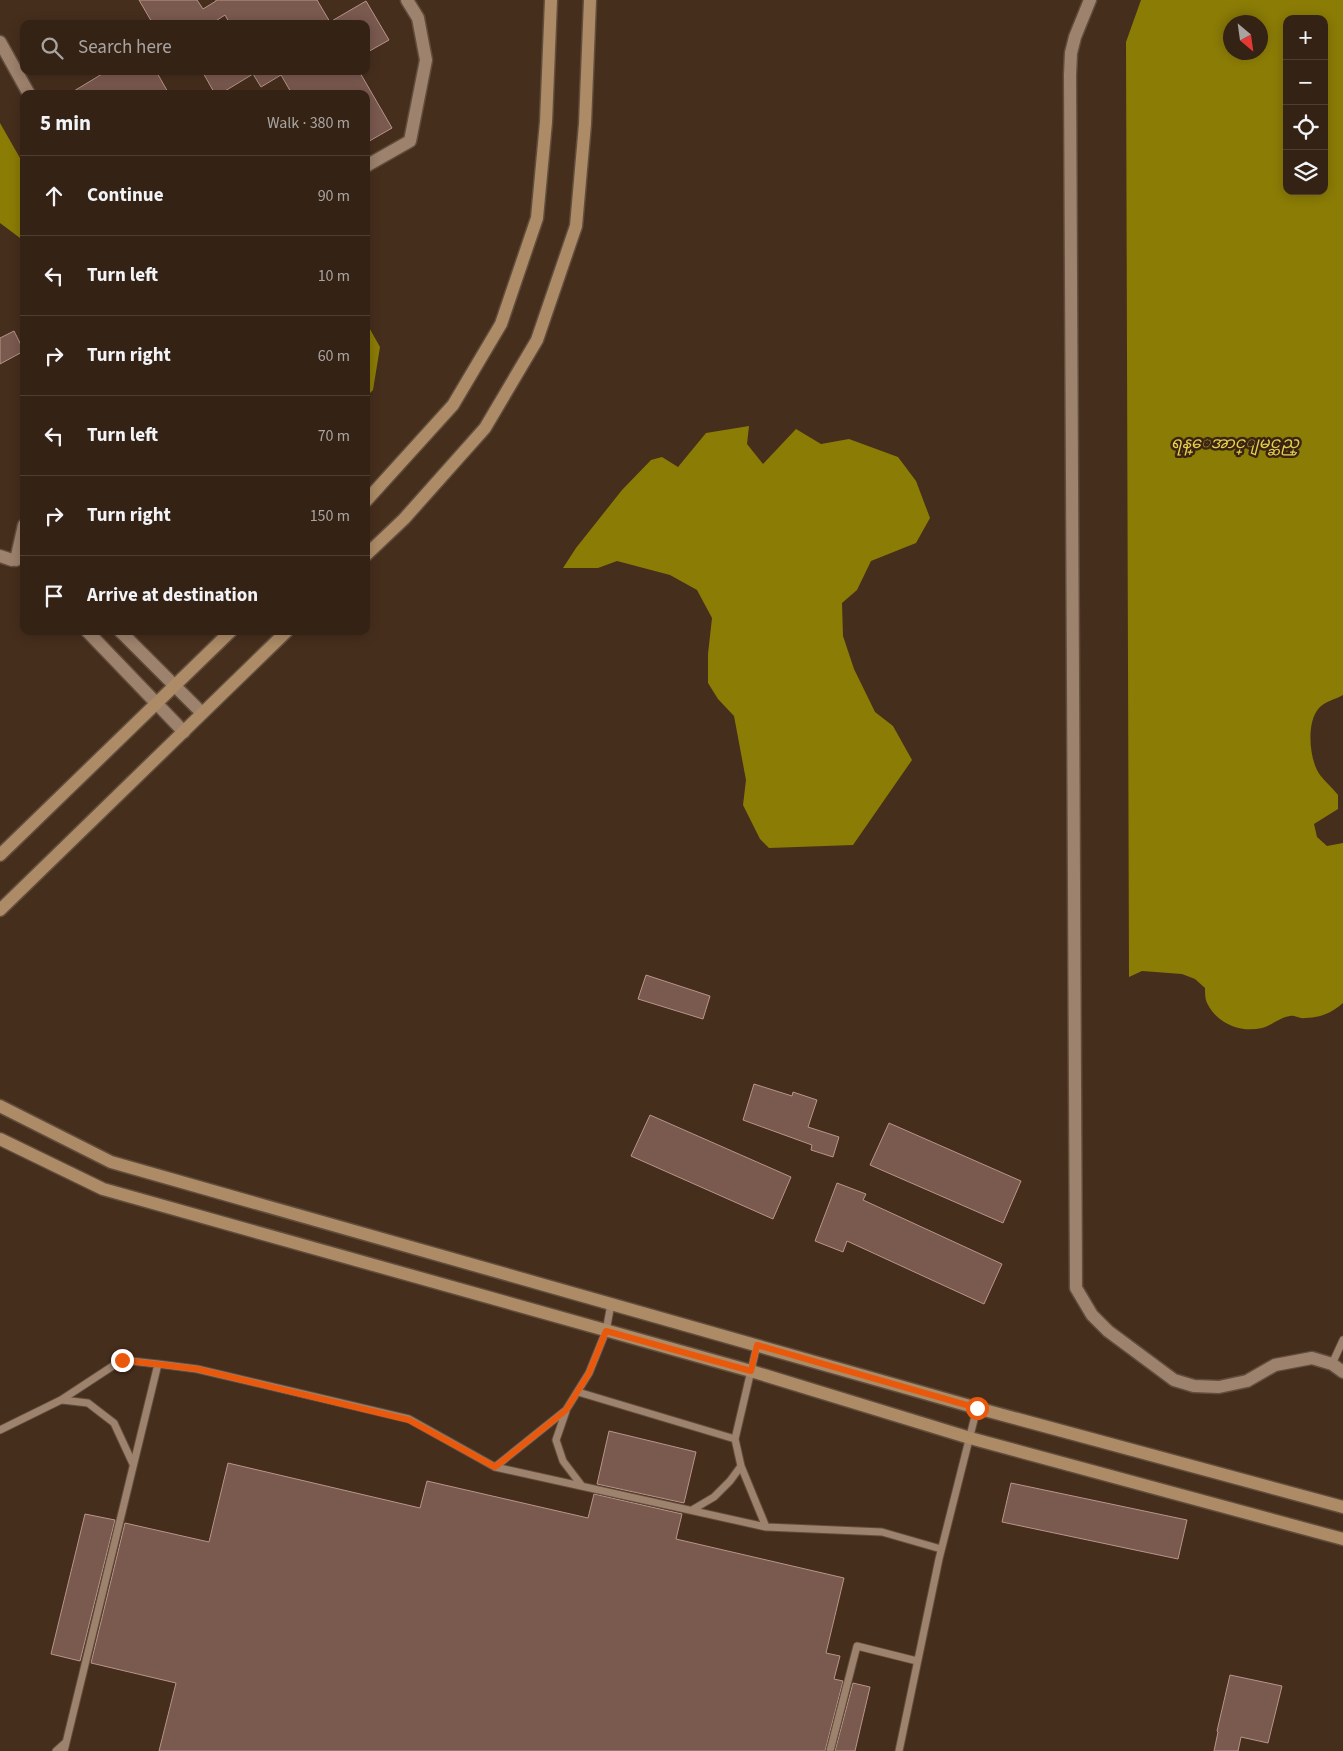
<!DOCTYPE html>
<html lang="en">
<head>
<meta charset="utf-8">
<style>
  body { margin:0; font-family:"Source Sans 3","Noto Sans Myanmar",sans-serif; background:#3c2a1e; color:#f1f3f6 }
  .controls { position:absolute; right:15px; top:15px; display:grid; overflow:hidden; border-radius:10px; box-shadow:0 2px 12px #0003 }
  .controls button { width:45px; height:45px; display:grid; place-items:center; padding:0; border:0; border-bottom:1px solid #4e3f34; background:#342215; color:#f1f3f6; font:25px sans-serif }
  .compass { position:absolute; left:1223px; top:15px; width:45px; height:45px; border-radius:50%; background:#342215; box-shadow:0 2px 12px #0003; rotate:151deg }
  .stop { position:absolute; width:15px; height:15px; margin:-11px; border:4px solid #ea580c; border-radius:50%; background:#fff }
  .stop.end { background:#ea580c; border-color:#fff; box-shadow:0 1px 5px #0008 }
  .list { margin:0; padding:0; list-style:none }
  h2 { display:flex; justify-content:space-between; align-items:center; height:65px; margin:0; padding:0 20px; font-size:21px }
  h2 small { font-size:16px; font-weight:400; color:#a9a4a0 }
  .list li { display:grid; grid-template-columns:32px 1fr auto; gap:15px; align-items:center; box-sizing:border-box; height:80px; padding:0 20px; border-top:1px solid #4e3f34 }
  .list b { display:block; font-size:19px; white-space:nowrap }
  .list em { font-size:16px; font-style:normal; color:#a9a4a0 }
  .icon { flex:none; width:28px; height:28px; fill:none; stroke:currentColor; stroke-width:2; stroke-linecap:round; stroke-linejoin:round }
  .map { position:relative; flex:none; width:1343px; height:1751px; overflow:hidden }
  .search { position:absolute; background:#342215; box-shadow:0 2px 12px #0003; left:20px; top:20px; width:350px; height:55px; display:flex; align-items:center; gap:12px; box-sizing:border-box; padding:0 18px; border-radius:10px; color:#a9a4a0; font-size:19px }
  .panel { position:absolute; background:#342215; box-shadow:0 2px 12px #0003; left:20px; top:90px; width:350px; height:545px; border-radius:10px }
  .map>svg:first-child { display:block }
  .water { fill:#8b7c06; fill-rule:evenodd }
  .building { fill:#7a594f; stroke:#b9958a }
  .lines { fill:none; stroke-linecap:round; stroke-linejoin:round }
  .lane-casing { stroke:#614d3d; stroke-width:9 }
  .street-casing { stroke:#614d3d; stroke-width:15 }
  .secondary-casing { stroke:#614d3d; stroke-width:15 }
  .lane { stroke:#9d826d; stroke-width:7 }
  .street { stroke:#9d826d; stroke-width:12 }
  .secondary { stroke:#ac8b66; stroke-width:12 }
  .route { stroke:#ea580c; stroke-width:6 }
  .labels { text-anchor:middle; dominant-baseline:central; stroke-width:5; stroke-linejoin:round; paint-order:stroke }
  .water-label { font-size:16px; font-style:italic; fill:#e5d04c; stroke:#3b2412 }
</style>
</head>
<body>
<div class="map">
<svg width="1343" height="1751" viewBox="0 0 1343 1751">
  <rect width="100%" height="100%" fill="#462e1c"/>
  <path class="water" d="M1141 0H1343V695C1336 699 1324 702 1319 708 1306 722 1309 760 1320 775 1325 782 1333 788 1338 795V809L1314 824 1317 837 1327 846 1343 843V1003C1332 1013 1319 1018 1305 1018 1300 1019 1295 1015 1290 1016 1280 1017 1271 1026 1262 1028 1241 1033 1217 1024 1207 1003 1205 999 1205 993 1205 988L1195 979 1182 974 1142 971 1129 977 1126 42ZM1287 19H1324V191H1287ZM1260 22V52H1230V22Z
    M0 123 24 165V241L0 223Z
    M366 322 380 347 373 390 366 397Z
    M749 426 747 444 763 464 796 429 821 444 849 439 898 457 916 481 930 518 916 543 871 561 857 590 842 603 843 636 854 669 875 712 893 726 912 760 853 845 769 848 760 839 743 805 746 780 734 716 718 699 708 683V654L712 618 697 590 670 575 617 561 598 568H563L576 548 622 490 651 460 662 457 678 467 706 433Z"/>
  <path class="building" d="M139 0H197L203 9 216 1V0H317L330 22 366 1 389 40 366 53V24H230L225 15 211 24H153Z
    M107 71H156L169 94H69Z
    M202 71H359L392 128 366 143V94H292L281 75 261 87 253 74 220 94H215Z
    M14 331 24 351 0 364V338Z
    M646 975 710 996 703 1019 638 999Z
    M754 1084 792 1096 793 1092 817 1100 808 1127 839 1137 833 1157 811 1150 812 1145 743 1120Z
    M650 1115 791 1177 773 1219 631 1156Z
    M889 1123 1021 1181 1003 1223 870 1165Z
    M837 1183 866 1194 863 1200 1002 1264 984 1304 847 1241 843 1252 815 1241Z
    M609 1431 696 1452 684 1503 597 1484Z
    M228 1463 420 1508 427 1481 588 1518 594 1494 682 1514 676 1539 844 1578 826 1653 840 1656 834 1679 843 1681 825 1751H159L176 1683 91 1663 125 1523 209 1542Z
    M1011 1483 1187 1520 1178 1559 1002 1522Z
    M85 1514 115 1520 80 1661 51 1654Z
    M1230 1675 1282 1686 1268 1743 1241 1737 1238 1751H1214L1218 1732 1217 1731Z
    M853 1683 870 1687 855 1751H835Z"/>
  <g class="lines">
    <defs>
      <path id="lane" d="M757 1345 735 1439 741 1466 766 1527
        M1332 1364 1343 1340
        M578 1392 735 1439
        M62 1400 88 1403 114 1423 133 1464
        M566 1411 556 1440 563 1461 582 1486
        M0 1430 61 1400 122 1360 158 1364
        M495 1467 566 1410 589 1373 606 1331 611 1304
        M692 1510 714 1497 730 1481 741 1466
        M56 1751 66 1742
        M64 1751 158 1364 197 1369 409 1419 495 1467 766 1527 882 1532 941 1549
        M830 1751 857 1646 917 1661
        M899 1751 939 1559 977 1408"/>
      <path id="street" d="M1090 0 1075 37 1071 53 1070 75 1076 1288 1092 1315 1108 1331 1174 1380 1194 1386 1219 1387 1247 1381 1275 1365 1312 1358 1332 1364 1343 1372
        M0 42 29 94
        M366 166 410 141 426 60 418 18 407 0
        M0 556 12 560
        M16 560 24 525
        M87 631 184 732
        M120 631 202 713"/>
      <path id="secondary" d="M366 501 453 405 501 324 537 218 546 122 551 0
        M366 555 404 519 485 428 537 340 576 226 585 124 590 0
        M0 855 231 631
        M0 910 287 631
        M0 1106 111 1162 977 1408 1343 1507
        M0 1139 103 1189 751 1371 970 1438 1343 1539"/>
    </defs>
    <use href="#lane" class="lane-casing"/>
    <use href="#street" class="street-casing"/>
    <use href="#secondary" class="secondary-casing"/>
    <use href="#lane" class="lane"/>
    <use href="#street" class="street"/>
    <use href="#secondary" class="secondary"/>
  </g>
  <g class="lines">
    <path class="route" d="M122 1360 197 1369 409 1420 495 1467 566 1410 589 1373 606 1331 751 1371 757 1345 977 1408"/>
  </g>
  <g class="labels">
    <g class="water-label">
      <text x="1235" y="443">ရန္ေအာင္ျမင္ဆည္</text>
    </g>
  </g>
</svg>
<div class="controls">
<button>+</button>
<button>−</button>
<button><svg class="icon" aria-label="locate" viewBox="0 0 24 24"><circle cx="12" cy="12" r="6"/><path d="M12 2v4M12 18v4M2 12h4M18 12h4"/></svg></button>
<button><svg class="icon" aria-label="layers" viewBox="0 0 24 24"><path d="M12 4l9 5-9 5-9-5zM3 14l9 5 9-5"/></svg></button>
</div>
<svg class="compass" viewBox="-18 -18 36 36"><path d="M0-13l5 13h-10z" fill="#e53935"/><path d="M0 13l5-13h-10z" fill="#a9a4a0"/></svg>
<div class="stop" style="left:977px;top:1408px"></div>
<div class="stop end" style="left:122px;top:1360px"></div>
<div class="search"><svg class="icon" aria-label="search" viewBox="0 0 24 24"><circle cx="10" cy="10" r="6"/><path d="M15 15l6 6"/></svg>Search here</div>
<section class="panel">
<h2>5 min<small>Walk · 380 m</small></h2>
<ul class="list">
<li><svg class="icon" aria-label="ahead" viewBox="0 0 24 24"><path d="M12 20V5M6 11l6-6 6 6"/></svg><div><b>Continue</b></div><em>90 m</em></li>
<li><svg class="icon" aria-label="left" viewBox="0 0 24 24"><path d="M17 20v-9H6M10 6l-5 5 5 5"/></svg><div><b>Turn left</b></div><em>10 m</em></li>
<li><svg class="icon" aria-label="right" viewBox="0 0 24 24"><path d="M7 20v-9h11M14 6l5 5-5 5"/></svg><div><b>Turn right</b></div><em>60 m</em></li>
<li><svg class="icon" aria-label="left" viewBox="0 0 24 24"><path d="M17 20v-9H6M10 6l-5 5 5 5"/></svg><div><b>Turn left</b></div><em>70 m</em></li>
<li><svg class="icon" aria-label="right" viewBox="0 0 24 24"><path d="M7 20v-9h11M14 6l5 5-5 5"/></svg><div><b>Turn right</b></div><em>150 m</em></li>
<li><svg class="icon" aria-label="arrive" viewBox="0 0 24 24"><path d="M6 21V4h12l-3 4 3 4H6"/></svg><div><b>Arrive at destination</b></div></li>
</ul>
</section>
</div>
</body>
</html>
